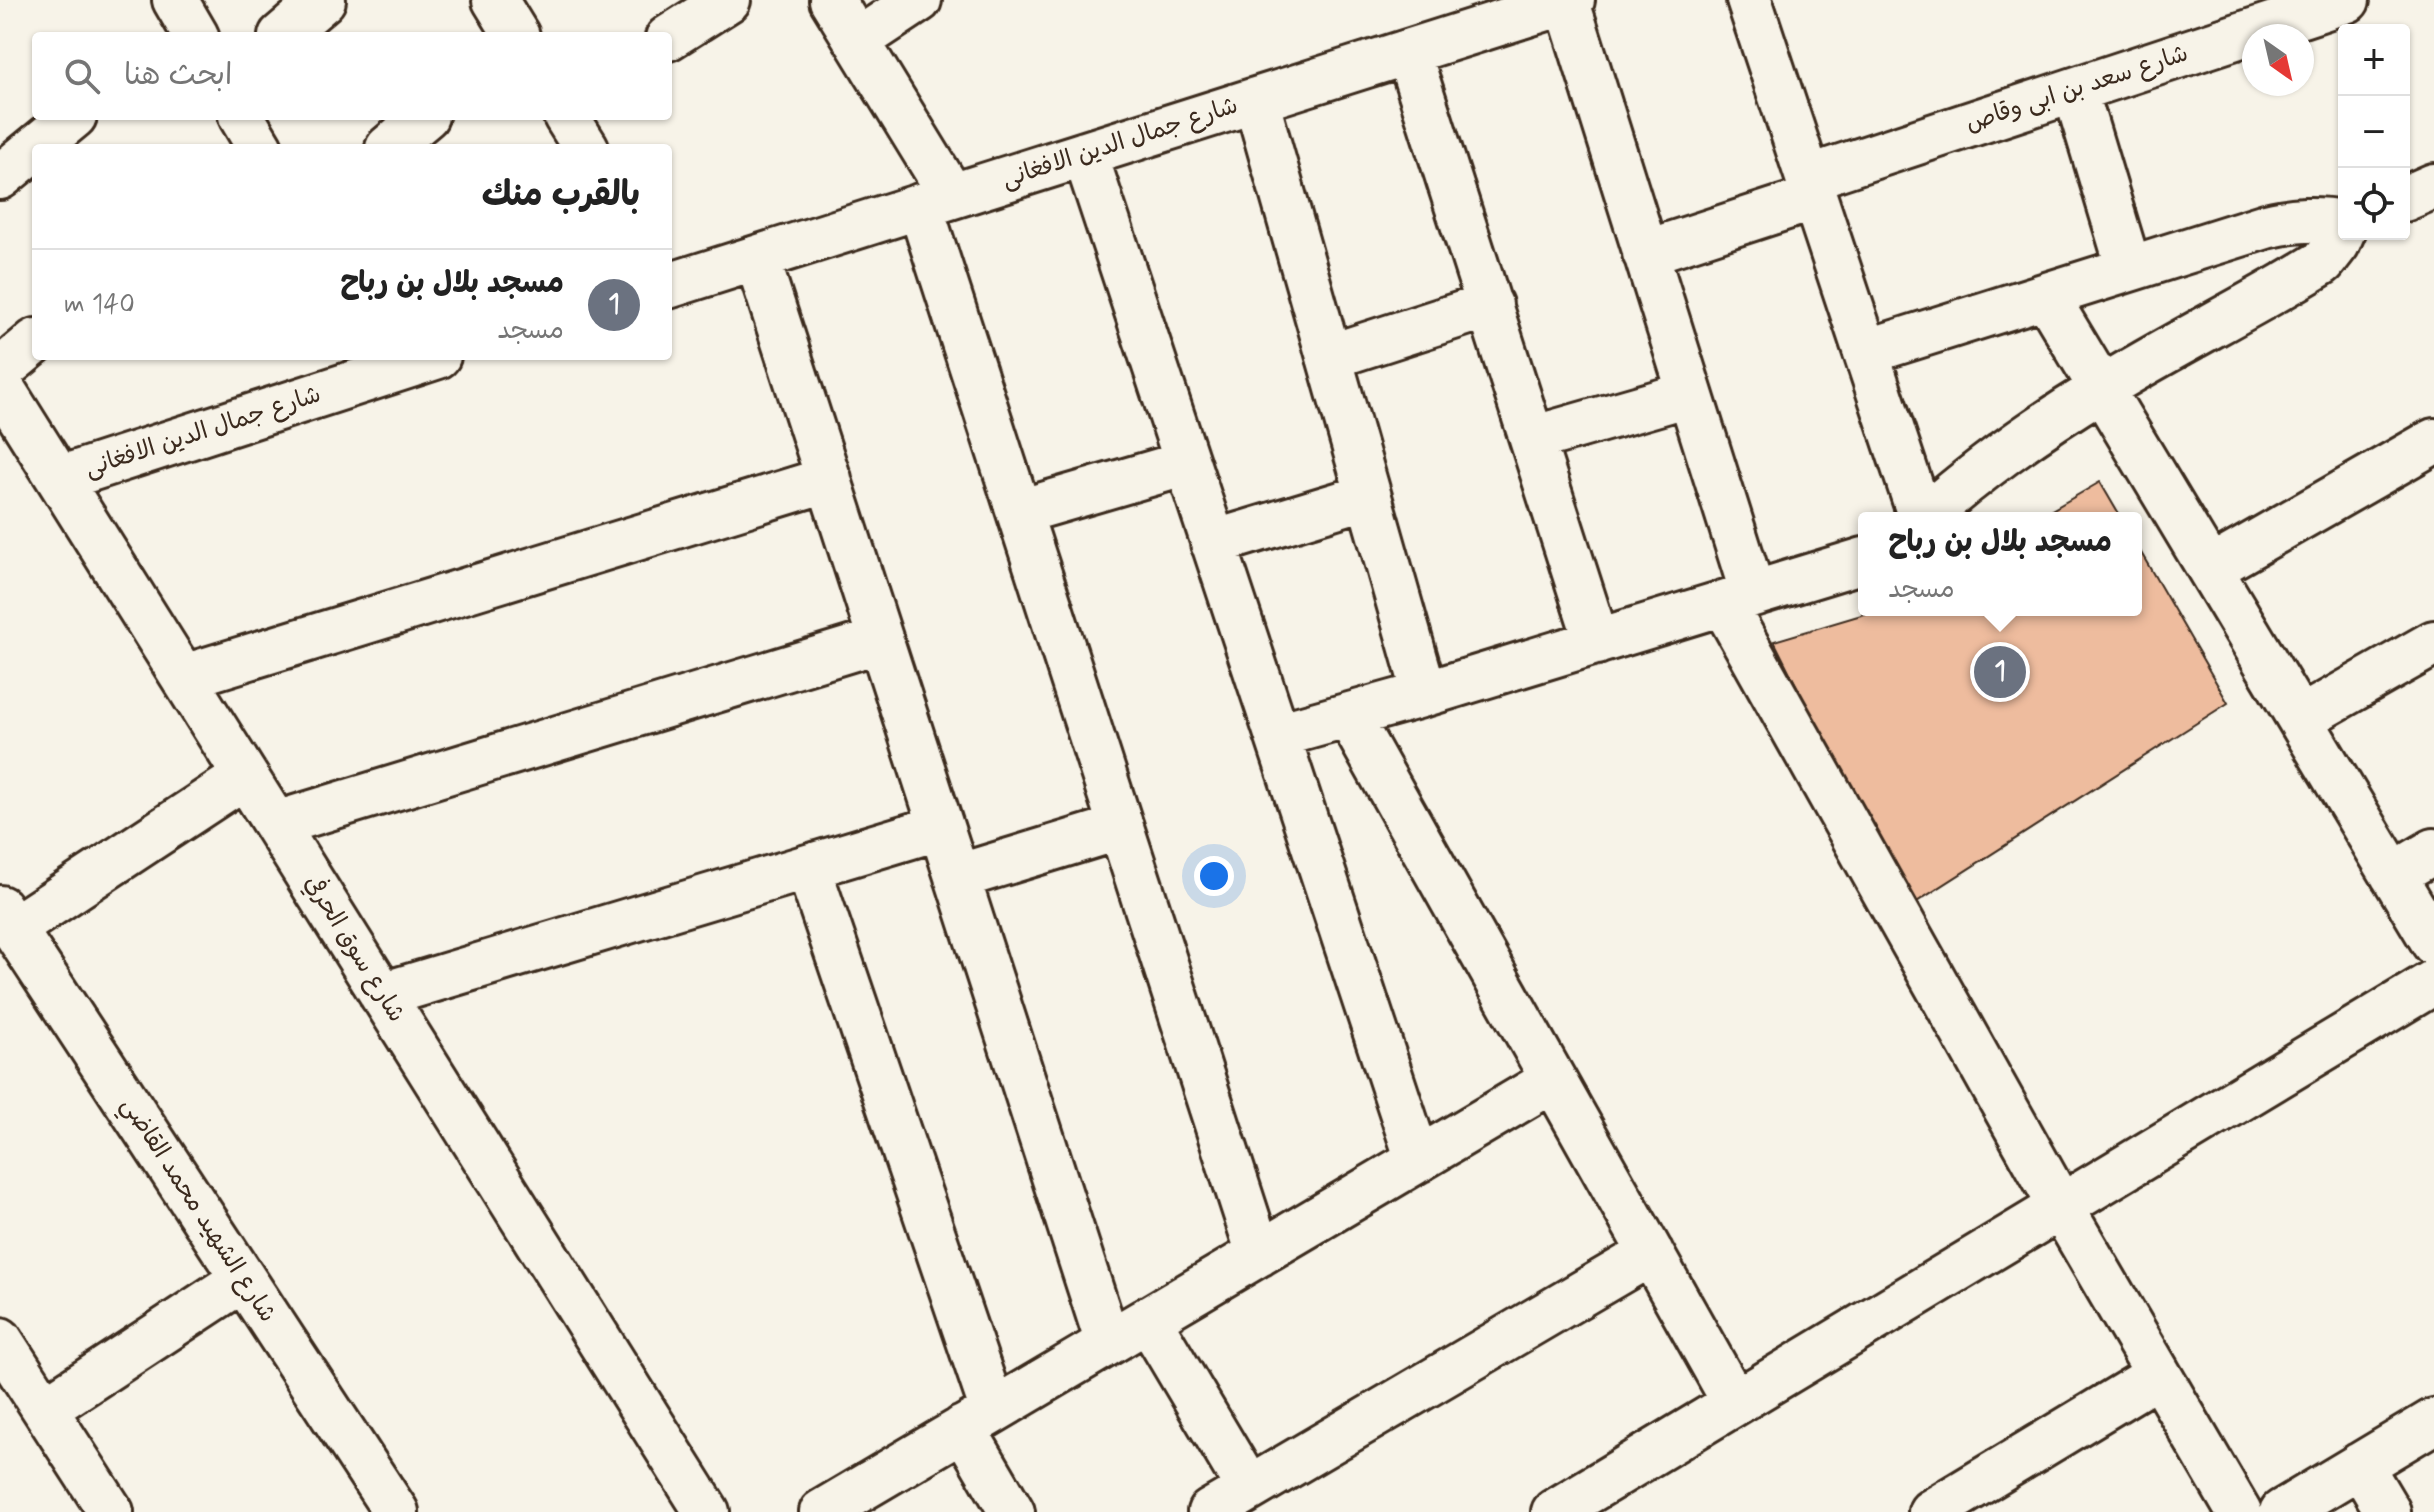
<!DOCTYPE html>
<html lang="ar">
<head>
<meta charset="utf-8">
<style>
  body { margin:0; font-family:Mynerve,"Playpen Sans Arabic",sans-serif; background:#f2f2f2; color:#222; direction:rtl }
  .controls { position:absolute; right:24px; top:24px; display:grid; overflow:hidden; border-radius:8px; box-shadow:0 2px 6px #0004 }
  .controls button { width:72px; height:72px; display:grid; place-items:center; padding:0; border:0; border-bottom:2px solid #e0e0e0; background:#fff; color:#222; font:40px sans-serif }
  .compass { position:absolute; left:2242px; top:24px; width:72px; height:72px; border-radius:50%; background:#fff; box-shadow:0 2px 6px #0004; rotate:146deg }
  .you { position:absolute; left:1214px; top:876px; width:28px; height:28px; margin:-20px; border:6px solid #fff; border-radius:50%; background:#1a73e8; box-shadow:0 0 0 12px #1a73e833 }
  .badge { display:grid; place-items:center; width:52px; height:52px; border-radius:50%; background:#db2777; color:#fff; font-size:26px; font-weight:700 }
  .pin { position:absolute; translate:-50% -50%; border:4px solid #fff; box-shadow:0 2px 8px #0006 }
  .popup { position:absolute; left:1858px; top:512px; width:284px; height:104px; box-sizing:border-box; display:grid; place-content:center; border-radius:8px; background:#fff; filter:drop-shadow(0 2px 6px #0005); font-size:26px; white-space:nowrap; color:#767676 }
  .popup b { font-size:30px; color:#222 }
  .popup::after { content:''; position:absolute; left:50%; top:100%; margin-left:-16px; border:16px solid transparent; border-top-color:#fff }
  .list { margin:0; padding:0; list-style:none }
  h2 { display:flex; justify-content:space-between; align-items:center; height:104px; margin:0; padding:0 32px; font-size:34px }
  h2 small { font-size:26px; font-weight:400; color:#767676 }
  .list li { display:grid; grid-template-columns:52px 1fr auto; gap:24px; align-items:center; box-sizing:border-box; height:112px; padding:0 32px; border-top:2px solid #e0e0e0 }
  .list b { display:block; font-size:30px; white-space:nowrap }
  .list p { margin:0; font-size:26px; white-space:nowrap; color:#767676 }
  .list em { font-size:26px; font-style:normal; color:#767676 }
  .icon { flex:none; width:44px; height:44px; fill:none; stroke:currentColor; stroke-width:2; stroke-linecap:round; stroke-linejoin:round }
  .map { position:relative; flex:none; width:2434px; height:1512px; overflow:hidden; direction:ltr }
  .search { position:absolute; background:#fff; box-shadow:0 2px 6px #0004; left:32px; top:32px; width:640px; height:88px; display:flex; align-items:center; gap:20px; box-sizing:border-box; padding:0 28px; border-radius:8px; color:#767676; font-size:30px }
  .panel { position:absolute; background:#fff; box-shadow:0 2px 6px #0004; left:32px; top:144px; width:640px; height:216px; border-radius:8px; direction:rtl }
  .map>svg:first-child { display:block }
  .building { fill:#eebc9e; stroke:#3b2a1e; stroke-width:2 }
  .lines { fill:none; stroke-linecap:round; stroke-linejoin:round }
  .minor-casing { stroke:#3b2a1e; stroke-width:50 }
  .minor { stroke:#f7f3e8; stroke-width:44 }
  .labels { text-anchor:middle; dominant-baseline:central; stroke-width:6; stroke-linejoin:round; paint-order:stroke }
  .street-label { font-size:24px; fill:#3b2a1e; stroke:#f7f3e8 }
</style>
</head>
<body>
<div class="map">
<svg width="2434" height="1512" viewBox="0 0 2434 1512">
  <rect width="100%" height="100%" fill="#f7f3e8"/>
  <filter id="ink" filterUnits="userSpaceOnUse"><feTurbulence type="fractalNoise" baseFrequency=".0125" numOctaves="2"/><feDisplacementMap in="SourceGraphic" scale="16" xChannelSelector="R" yChannelSelector="G"/><feConvolveMatrix kernelMatrix="1 2 1 2 8 2 1 2 1" color-interpolation-filters="sRGB"/></filter>
  <g filter="url(#ink)">
    <path class="building" d="M2100 482 2121 518H2038Z
      M2136 544 2228 703 1915 903 1874 840 1774 641 1878 610H2136Z"/>
    <g class="lines">
      <defs>
        <path id="minor" d="M175 0 196 36
          M495 0 517 36
          M832 0 952 196
          M1749 0 1921 518
          M1567 2 1753 594
          M281 36 323 0
          M668 38 728 0
          M857 41 919 0
          M1408 52 1597 642
          M2075 90 2129 269
          M1256 100 1425 694
          M241 116 260 148
          M566 116 586 148
          M388 148 426 116
          M1085 154 1418 1160
          M0 177 74 116
          M1808 178 2347 0
          M2404 199 2434 186
          M920 206 1259 1254
          M1645 253 1814 198
          M757 258 1108 1343
          M668 286 1572 0
          M2046 296 2434 943
          M1866 352 2266 226C2294 219 2316 218 2344 223
          M1329 357 1490 305
          M0 371 36 341
          M0 385 707 1512
          M1532 439 1689 394
          M59 479 438 356
          M1019 512 1187 463
          M1924 518C1979 469 2038 427 2101 389 2173 344 2251 307 2323 262L2337 244 2344 228
          M1213 543 1368 496
          M2210 569 2434 441
          M1723 603 2061 1207 2239 1512
          M184 677 829 479
          M1349 716 1735 1403
          M2300 719 2434 643
          M1278 735 1425 694 1864 560
          M276 824 880 640
          M808 867 993 1411
          M2393 875 2434 851
          M957 877 1121 827
          M0 908 396 1512
          M13 929 245 776
          M382 995 941 827
          M1148 1319 1249 1489
          M0 1340 111 1512
          M45 1409 243 1279
          M963 1428 1012 1512
          M2360 1465 2388 1512
          M822 1512 1553 1080
          M1210 1512 1651 1253
          M1554 1512 2434 982
          M1931 1512 2158 1375
          M2282 1512 2434 1421"/>
      </defs>
      <use href="#minor" class="minor-casing"/>
      <use href="#minor" class="minor"/>
    </g>
  </g>
  <g class="labels">
    <g class="street-label">
      <text transform="translate(2077 89) rotate(-18)">شارع سعد بن ابى وقاص</text>
      <text transform="translate(1120 143) rotate(-18)">شارع جمال الدين الافغانى</text>
      <text transform="translate(203 432) rotate(-18)">شارع جمال الدين الافغانى</text>
      <text transform="translate(354 949) rotate(58)">شارع سوق الحرفي</text>
      <text transform="translate(198 1210) rotate(57)">شارع الشهيد محمد القاضي</text>
    </g>
  </g>
</svg>
<div class="controls">
<button>+</button>
<button>−</button>
<button><svg class="icon" aria-label="locate" viewBox="0 0 24 24"><circle cx="12" cy="12" r="6"/><path d="M12 2v4M12 18v4M2 12h4M18 12h4"/></svg></button>
</div>
<svg class="compass" viewBox="-18 -18 36 36"><path d="M0-13l5 13h-10z" fill="#e53935"/><path d="M0 13l5-13h-10z" fill="#767676"/></svg>
<div class="you"></div>
<div class="pin badge" style="left:2000px;top:672px;background:#6b7280">1</div>
<div class="popup"><b>مسجد بلال بن رباح</b>مسجد</div>
<div class="search"><svg class="icon" aria-label="search" viewBox="0 0 24 24"><circle cx="10" cy="10" r="6"/><path d="M15 15l6 6"/></svg>ابحث هنا</div>
<section class="panel">
<h2>بالقرب منك<small></small></h2>
<ul class="list">
<li><span class="badge" style="background:#6b7280">1</span><div><b>مسجد بلال بن رباح</b><p>مسجد</p></div><em>140 m</em></li>
</ul>
</section>
</div>
</body>
</html>
